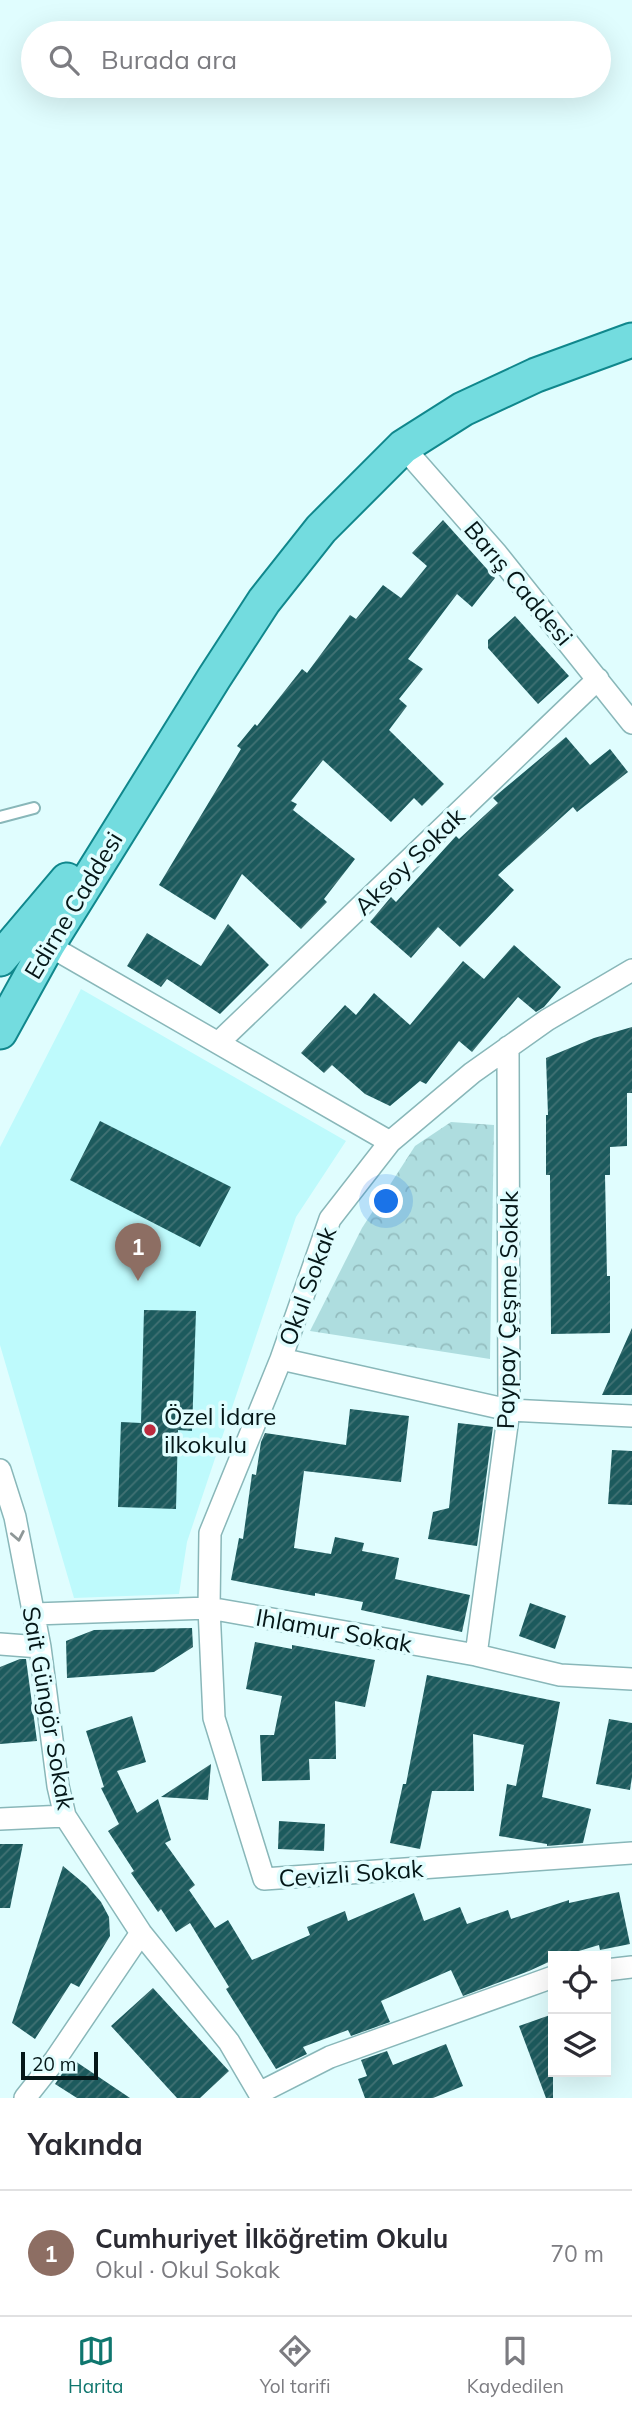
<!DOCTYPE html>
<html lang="tr">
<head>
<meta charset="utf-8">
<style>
  body { margin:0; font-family:Mulish,sans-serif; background:#f2f2f3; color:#2b2b33 }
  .controls { position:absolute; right:21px; bottom:21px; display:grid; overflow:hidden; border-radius:0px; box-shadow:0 7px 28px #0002 }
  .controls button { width:63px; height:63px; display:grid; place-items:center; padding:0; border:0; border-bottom:2px solid #e1e1e2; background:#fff; color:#2b2b33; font:35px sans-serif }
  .scale { position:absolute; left:21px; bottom:18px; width:77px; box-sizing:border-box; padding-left:7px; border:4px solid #051718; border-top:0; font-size:19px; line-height:24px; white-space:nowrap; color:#051718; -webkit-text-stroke:5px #e0fdfe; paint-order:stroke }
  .you { position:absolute; left:387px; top:1202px; width:24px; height:24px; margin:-18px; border:5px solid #fff; border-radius:50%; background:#1a73e8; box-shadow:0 0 0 10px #1a73e833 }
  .badge { display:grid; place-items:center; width:46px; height:46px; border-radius:50%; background:#0f766e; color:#fff; font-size:23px; font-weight:700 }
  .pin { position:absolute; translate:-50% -58px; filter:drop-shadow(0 2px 4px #0008) }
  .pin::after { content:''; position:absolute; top:37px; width:24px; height:21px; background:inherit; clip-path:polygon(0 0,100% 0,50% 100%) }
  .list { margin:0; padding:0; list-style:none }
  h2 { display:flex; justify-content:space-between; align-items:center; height:91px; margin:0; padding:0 28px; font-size:30px }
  h2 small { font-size:23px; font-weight:400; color:#7c7c81 }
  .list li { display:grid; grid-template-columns:46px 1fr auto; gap:21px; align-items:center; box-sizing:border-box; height:126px; padding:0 28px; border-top:2px solid #e1e1e2 }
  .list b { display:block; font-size:26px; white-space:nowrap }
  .list p { margin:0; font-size:23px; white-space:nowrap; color:#7c7c81 }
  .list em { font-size:23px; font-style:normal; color:#7c7c81 }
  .icon { flex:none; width:38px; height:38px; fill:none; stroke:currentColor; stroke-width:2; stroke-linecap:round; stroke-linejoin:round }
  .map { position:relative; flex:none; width:632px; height:2098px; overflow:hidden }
  .search { position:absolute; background:#fff; box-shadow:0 7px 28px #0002; left:21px; right:21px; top:21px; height:77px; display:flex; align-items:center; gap:18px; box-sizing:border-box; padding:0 24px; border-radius:38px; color:#7c7c81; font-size:26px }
  .sheet { height:217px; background:#fff }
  nav { display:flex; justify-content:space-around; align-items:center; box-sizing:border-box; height:98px; border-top:2px solid #e1e1e2; background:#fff; font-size:19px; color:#7c7c81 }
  nav a { display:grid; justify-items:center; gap:4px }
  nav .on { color:#0f766e }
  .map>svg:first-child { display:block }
  .built { fill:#befafc }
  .park { fill:url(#park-crowns) }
  .building { fill:url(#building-hatch) }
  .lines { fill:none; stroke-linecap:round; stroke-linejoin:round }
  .service-casing { stroke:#89b7b9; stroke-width:14 }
  .minor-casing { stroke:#89b7b9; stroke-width:24 }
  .primary-casing { stroke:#10878c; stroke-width:37 }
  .service { stroke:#fff; stroke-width:10 }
  .minor { stroke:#fff; stroke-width:21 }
  .primary { stroke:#73dcdf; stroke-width:33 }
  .oneway { stroke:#8e9797 }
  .poi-dot { fill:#bc2b3e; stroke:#e0fdfe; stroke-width:2.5 }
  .labels { text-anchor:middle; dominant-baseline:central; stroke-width:7; stroke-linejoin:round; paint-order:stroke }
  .street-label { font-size:24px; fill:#051718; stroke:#e0fdfe }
  .poi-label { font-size:24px; fill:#051718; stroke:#e0fdfe; text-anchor:start }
</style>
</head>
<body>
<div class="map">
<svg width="632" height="2098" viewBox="0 0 632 2098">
  <defs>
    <pattern id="park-crowns" width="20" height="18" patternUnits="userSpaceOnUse" patternTransform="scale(1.75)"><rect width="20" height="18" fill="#aedddf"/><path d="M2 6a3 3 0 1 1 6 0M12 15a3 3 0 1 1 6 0" fill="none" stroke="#94bdbf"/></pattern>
    <pattern id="building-hatch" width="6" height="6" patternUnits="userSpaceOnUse" patternTransform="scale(1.75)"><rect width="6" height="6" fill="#1c5a5d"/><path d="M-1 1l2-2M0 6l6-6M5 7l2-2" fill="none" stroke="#427274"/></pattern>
  </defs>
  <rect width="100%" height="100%" fill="#e0fdfe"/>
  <path class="built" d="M81 989 346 1141 296 1217 187 1542 179 1594 74 1598 0 1345V1147Z"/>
  <path class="park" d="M451 1122 494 1125 490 1359 310 1331 362 1228 415 1146Z"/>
  <path class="building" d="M443 520 495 578 472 607 457 594 408 659 423 669 399 699 407 706 389 730 444 784 422 806 414 798 391 822 323 760 291 801 297 804 293 810 355 859 324 899 327 902 301 929 242 874 215 920 159 885 241 749 237 746 255 724 257 726 302 669 307 673 350 615 356 619 383 585 401 598 427 566 412 553Z
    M515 616 569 676 538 704 488 648V640Z
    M566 737 590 765 610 749 628 772 577 812 573 807 498 875 514 890 460 947 438 927 411 958 370 922 391 897 396 902 456 836 459 839 498 803 493 798Z
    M228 924 269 965 220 1014 167 979 161 987 127 966 147 933 201 966Z
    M514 945 561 987 544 1007 536 1012 518 997 472 1052 459 1041 426 1084 420 1081 390 1106 365 1094 332 1065 324 1073 301 1053 345 1005 356 1015 374 993 410 1025 463 961 484 979Z
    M632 1027V1093H627V1146L610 1147V1175H605L607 1276H610V1333L551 1334 550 1175H546V1115H548L546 1058 594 1038Z
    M100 1121 231 1187 200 1247 70 1180Z
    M144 1310 196 1311 192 1431 178 1430 176 1509 118 1507 121 1422 141 1423Z
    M632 1328V1395H602Z
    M350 1409 409 1416 401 1482 304 1471 294 1548 331 1554 335 1537 364 1543 362 1551 399 1558 395 1579 470 1595 462 1632 361 1610 363 1602 315 1593V1596L282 1590 231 1580 239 1538 243 1539 252 1474 256 1475 261 1442 265 1433 346 1445Z
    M458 1423 493 1427 477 1546 428 1539 433 1512 449 1508Z
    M612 1450 632 1451V1505L608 1504Z
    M530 1603 566 1616 555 1649 519 1636Z
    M192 1628 193 1647 154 1672 67 1678 66 1641 94 1630Z
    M255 1642 292 1649V1645L375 1660 365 1707 335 1701 336 1759H309L310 1780 262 1781 260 1735H274L282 1696 246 1689Z
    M20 1659H26L37 1741 0 1744V1667Z
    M427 1675 560 1702 542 1797 591 1809 583 1843 547 1846V1844L499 1836 507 1784 516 1786 524 1745 473 1734 474 1791H432L420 1849 390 1843 403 1784H406Z
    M132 1716 146 1762 117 1771 137 1813 158 1799 171 1840 165 1843 195 1885 189 1890 215 1928 228 1920 252 1960 310 1935 307 1927 345 1911 348 1921 414 1893 424 1921 460 1907 467 1924 508 1910 511 1919 569 1900V1903L619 1892 630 1944 600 1950 599 1945 562 1956H553V1960L529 1971 463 1996 451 1970 381 2001 390 2022 351 2036 348 2030 303 2047 307 2054 276 2069 226 1989 229 1987 190 1923 176 1932 161 1909 158 1912 131 1873 134 1871 108 1831 119 1824 101 1788 104 1787 86 1731Z
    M609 1719 632 1723V1777L630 1790 596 1784Z
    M211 1764 208 1800 161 1797Z
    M279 1821 325 1824 324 1851 278 1849Z
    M0 1844H23L10 1908H0Z
    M63 1866 87 1886 101 1902 109 1917 110 1936 79 1987 71 1983 35 2039 12 2023Z
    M153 1988 229 2071 200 2098H177L111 2026Z
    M553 2014V2098H546L519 2026Z
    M446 2044 463 2086 433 2098H365L358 2079 367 2076 361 2060 387 2051 393 2065Z
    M72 2059 130 2098H77L55 2084Z"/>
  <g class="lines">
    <defs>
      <path id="service" d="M0 817 34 808"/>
      <path id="minor" d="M403 447 497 554 632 723
        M48 945 390 1142
        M632 970 547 1020 472 1073 390 1142 330 1219 281 1359 210 1533 209 1608 214 1718 264 1879 632 1853
        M219 1042 598 679
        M281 1359 509 1410 632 1416
        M0 1470 15 1517 40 1647 58 1786 65 1816 141 1933 229 2042 262 2098
        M34 1614 209 1608 476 1655 560 1675 632 1679
        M0 1644 40 1647
        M476 1655 509 1410 508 1047
        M0 1819 65 1816
        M606 1970 632 1967
        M259 2093 330 2057 553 1977
        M25 2098 55 2060 141 1933"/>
      <path id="primary" d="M0 959 67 880
        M0 1032 48 945 214 678 264 601 321 529 403 447 463 409 536 375 632 340"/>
    </defs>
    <use href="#service" class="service-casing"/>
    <use href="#minor" class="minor-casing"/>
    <use href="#primary" class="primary-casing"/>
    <use href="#service" class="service"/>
    <use href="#minor" class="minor"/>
    <use href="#primary" class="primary"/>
  </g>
  <defs><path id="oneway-chevron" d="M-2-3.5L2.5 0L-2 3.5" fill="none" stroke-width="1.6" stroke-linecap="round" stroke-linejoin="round" transform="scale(1.75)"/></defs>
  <use class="oneway" href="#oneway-chevron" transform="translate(18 1536) rotate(79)"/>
  <circle class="poi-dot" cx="150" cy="1430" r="7"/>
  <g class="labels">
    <g class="street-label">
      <text transform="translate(519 583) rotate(50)">Barış Caddesi</text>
      <text transform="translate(409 861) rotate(-44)">Aksoy Sokak</text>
      <text transform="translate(73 905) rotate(-59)">Edirne Caddesi</text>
      <text transform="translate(307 1286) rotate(-70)">Okul Sokak</text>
      <text transform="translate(507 1310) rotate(-89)">Paypay Çeşme Sokak</text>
      <text transform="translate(334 1630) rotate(10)">Ihlamur Sokak</text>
      <text transform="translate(49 1708) rotate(80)">Sait Güngör Sokak</text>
      <text transform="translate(351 1873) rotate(-4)">Cevizli Sokak</text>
    </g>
    <g class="poi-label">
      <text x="164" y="1416">Özel İdare<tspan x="164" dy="28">ilkokulu</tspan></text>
    </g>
  </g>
</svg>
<div class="controls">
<button><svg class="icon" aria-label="locate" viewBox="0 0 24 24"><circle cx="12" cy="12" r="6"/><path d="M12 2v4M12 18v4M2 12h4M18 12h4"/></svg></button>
<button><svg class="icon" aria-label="layers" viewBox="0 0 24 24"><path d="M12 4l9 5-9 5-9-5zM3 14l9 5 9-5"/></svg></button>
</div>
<div class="scale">20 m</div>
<div class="you"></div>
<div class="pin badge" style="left:138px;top:1281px;background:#8d6e63">1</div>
<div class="search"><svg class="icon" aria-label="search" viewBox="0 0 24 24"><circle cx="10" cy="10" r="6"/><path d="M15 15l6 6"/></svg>Burada ara</div>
</div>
<section class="sheet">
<h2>Yakında<small></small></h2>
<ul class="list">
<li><span class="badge" style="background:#8d6e63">1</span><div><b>Cumhuriyet İlköğretim Okulu</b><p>Okul · Okul Sokak</p></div><em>70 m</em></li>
</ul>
</section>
<nav>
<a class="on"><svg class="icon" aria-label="map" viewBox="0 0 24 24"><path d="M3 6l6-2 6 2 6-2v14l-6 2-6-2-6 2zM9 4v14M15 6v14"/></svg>Harita</a>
<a><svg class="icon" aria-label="directions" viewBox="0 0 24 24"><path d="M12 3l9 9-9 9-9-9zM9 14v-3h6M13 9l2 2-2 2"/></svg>Yol tarifi</a>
<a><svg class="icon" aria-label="saved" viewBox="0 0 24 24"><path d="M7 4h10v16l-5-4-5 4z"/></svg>Kaydedilen</a>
</nav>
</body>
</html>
